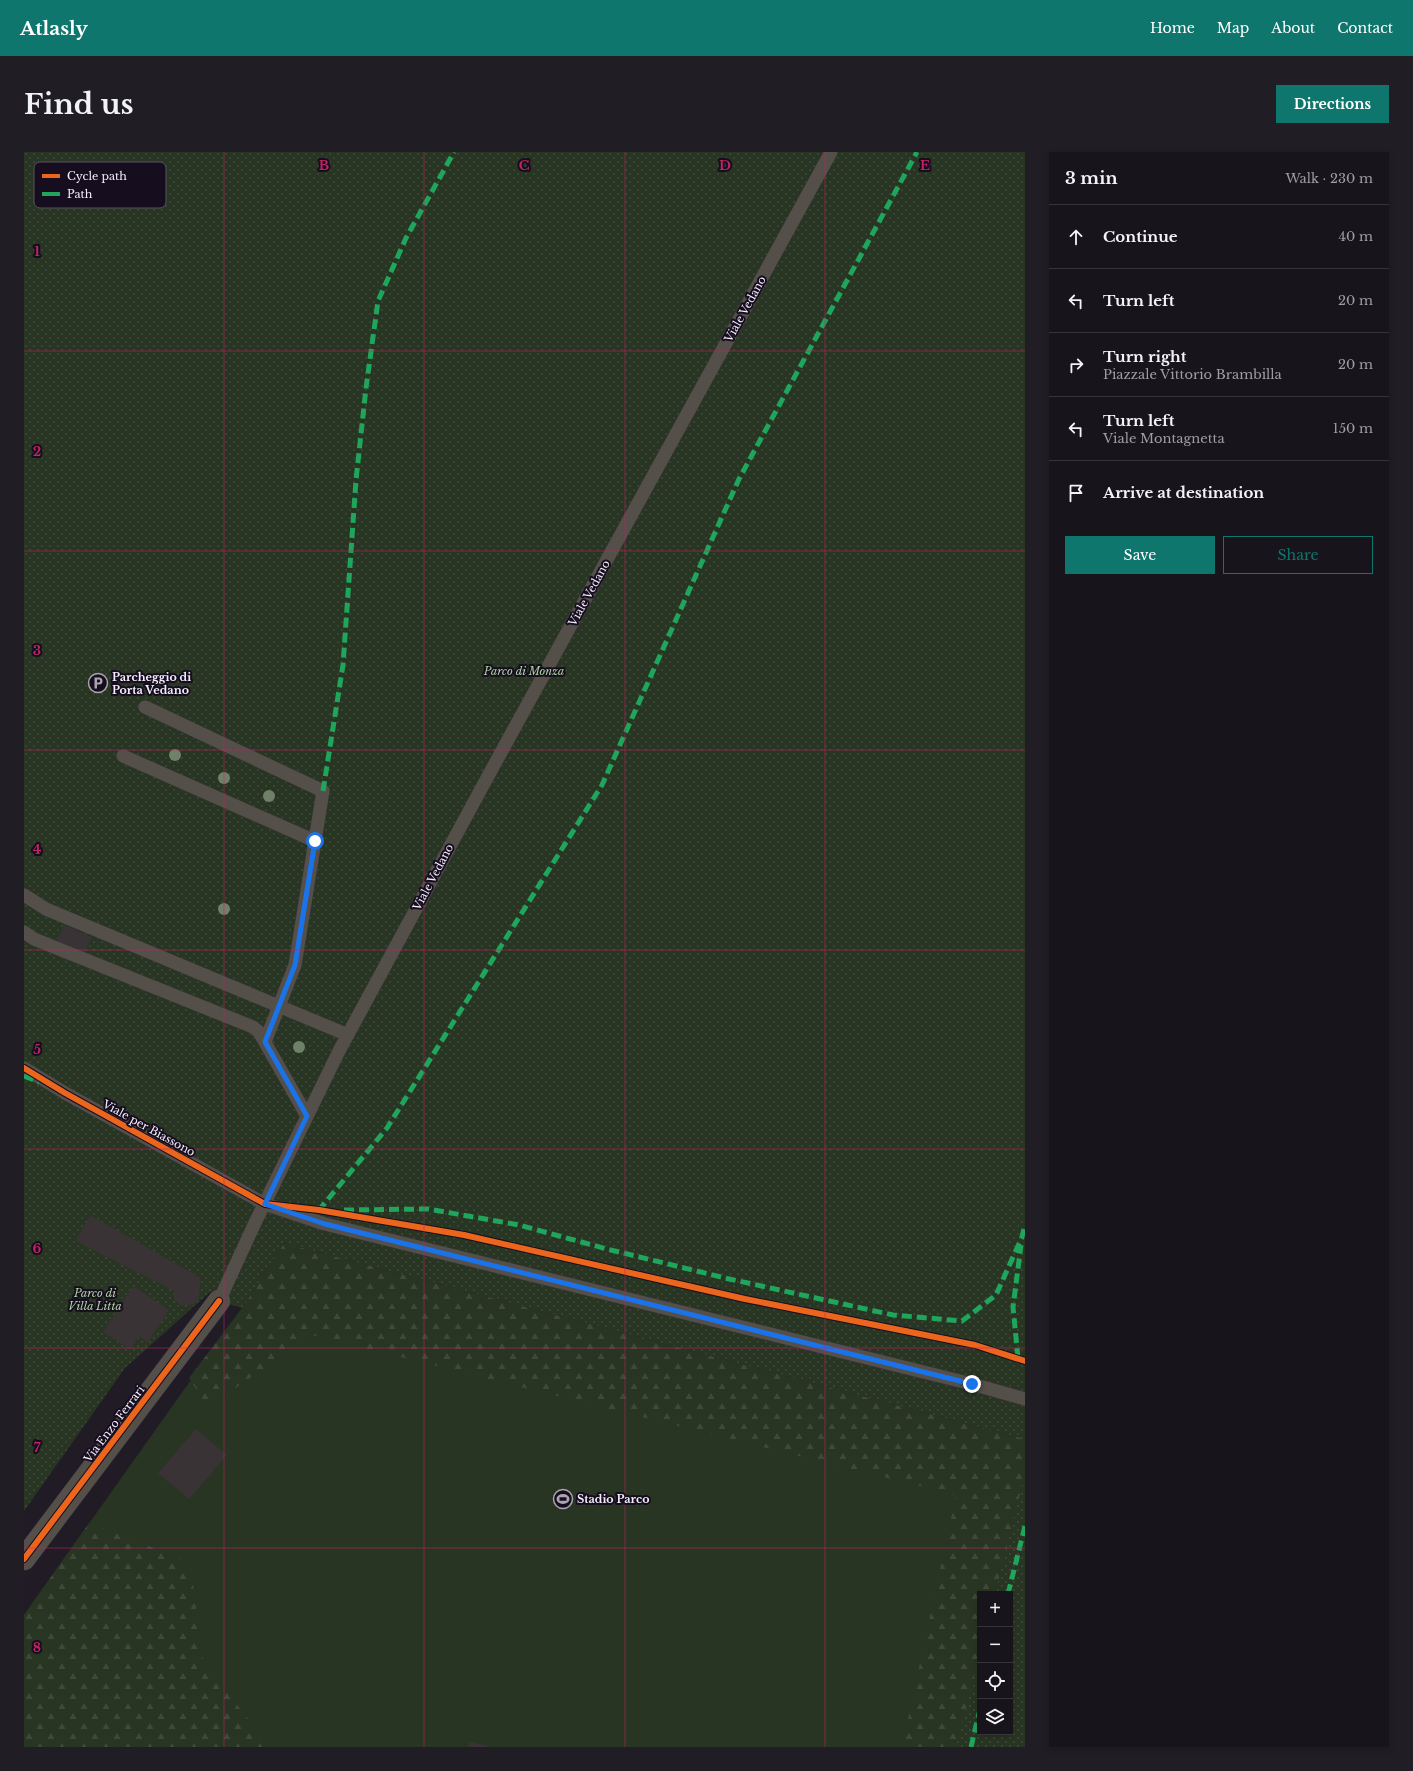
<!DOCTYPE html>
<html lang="en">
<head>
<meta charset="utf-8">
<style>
  body { margin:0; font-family:"Libre Baskerville",serif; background:#211d25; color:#f1f3f6 }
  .controls { position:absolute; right:12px; bottom:12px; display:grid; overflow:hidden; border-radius:0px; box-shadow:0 2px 6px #0003 }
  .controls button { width:36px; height:36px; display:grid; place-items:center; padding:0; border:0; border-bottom:1px solid #36333b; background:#18141c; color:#f1f3f6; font:20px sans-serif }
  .stop { position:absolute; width:12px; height:12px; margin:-9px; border:3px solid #1a73e8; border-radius:50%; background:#fff }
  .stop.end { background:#1a73e8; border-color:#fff; box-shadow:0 1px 4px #0008 }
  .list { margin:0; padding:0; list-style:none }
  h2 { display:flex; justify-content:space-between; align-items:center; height:52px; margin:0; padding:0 16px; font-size:17px }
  h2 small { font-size:13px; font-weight:400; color:#9f9ea3 }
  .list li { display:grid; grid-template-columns:26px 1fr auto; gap:12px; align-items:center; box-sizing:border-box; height:64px; padding:0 16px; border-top:1px solid #36333b }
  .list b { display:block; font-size:15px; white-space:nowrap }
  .list p { margin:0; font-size:13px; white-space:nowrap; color:#9f9ea3 }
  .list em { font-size:13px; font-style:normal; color:#9f9ea3 }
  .actions { display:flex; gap:8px; padding:12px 16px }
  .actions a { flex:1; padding:9px 0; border:1px solid #0f766e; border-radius:0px; text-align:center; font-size:14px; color:#0f766e }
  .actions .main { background:#0f766e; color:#fff }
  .icon { flex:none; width:22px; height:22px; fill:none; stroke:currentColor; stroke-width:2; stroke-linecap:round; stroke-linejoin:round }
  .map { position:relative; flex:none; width:1001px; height:1595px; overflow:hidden; border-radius:0px }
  header { display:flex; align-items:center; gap:24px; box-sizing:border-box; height:56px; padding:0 20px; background:#0f766e; color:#fff }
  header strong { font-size:19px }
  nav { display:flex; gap:22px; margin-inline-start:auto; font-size:14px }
  .intro { display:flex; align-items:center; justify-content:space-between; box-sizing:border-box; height:96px; padding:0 24px }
  h1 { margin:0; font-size:28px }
  .button { padding:10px 18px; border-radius:0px; background:#0f766e; color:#fff; font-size:14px; font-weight:700 }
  main { display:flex; gap:24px; padding:0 24px }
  aside { flex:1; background:#18141c; border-radius:0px; box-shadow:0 2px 6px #0003 }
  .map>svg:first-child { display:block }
  .green { fill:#293523 }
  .forest { fill:url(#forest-firs); fill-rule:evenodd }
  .park { fill:url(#park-dots) }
  .building { fill:#393336 }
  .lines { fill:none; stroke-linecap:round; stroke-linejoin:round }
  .lane-casing { stroke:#39353e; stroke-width:14 }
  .street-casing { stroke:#39353e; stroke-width:23 }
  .lane { stroke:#554f4a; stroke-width:13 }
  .street { stroke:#554f4a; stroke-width:22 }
  .quiet { stroke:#20a55d; stroke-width:5; stroke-dasharray:10 5; stroke-linecap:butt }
  .cycleway-casing { stroke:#160e1f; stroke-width:8 }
  .cycleway { stroke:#eb651d; stroke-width:6 }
  .tree { fill:#6f8169 }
  .route { stroke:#1a73e8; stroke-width:5 }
  .grid { fill:none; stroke:#c42363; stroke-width:1; stroke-opacity:0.55 }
  .labels { text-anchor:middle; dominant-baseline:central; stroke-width:4; stroke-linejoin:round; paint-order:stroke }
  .street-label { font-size:11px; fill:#f4eefb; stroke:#160e1f }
  .park-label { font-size:11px; font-style:italic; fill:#b0d5a0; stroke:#160e1f }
  .poi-label { font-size:11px; font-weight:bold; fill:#f4eefb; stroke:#160e1f; text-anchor:start }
  .key { fill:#160e1f; stroke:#595161; stroke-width:1 }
  .key-label { font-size:11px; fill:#f4eefb }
  .grid-label { font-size:13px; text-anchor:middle; font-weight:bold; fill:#c42363; stroke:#160e1f; stroke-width:4; stroke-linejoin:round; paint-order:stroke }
</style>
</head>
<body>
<header>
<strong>Atlasly</strong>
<nav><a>Home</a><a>Map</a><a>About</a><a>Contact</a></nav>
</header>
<div class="intro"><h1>Find us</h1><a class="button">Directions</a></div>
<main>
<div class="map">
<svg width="1001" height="1595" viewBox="0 0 1001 1595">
  <defs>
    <pattern id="forest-firs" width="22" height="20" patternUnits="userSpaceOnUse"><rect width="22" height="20" fill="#293523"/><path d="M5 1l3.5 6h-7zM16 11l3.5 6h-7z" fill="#3e4939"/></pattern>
    <pattern id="park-dots" width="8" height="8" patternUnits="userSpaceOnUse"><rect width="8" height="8" fill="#293523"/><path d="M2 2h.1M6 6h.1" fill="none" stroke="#3e4939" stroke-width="1.8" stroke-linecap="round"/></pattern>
  </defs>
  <rect width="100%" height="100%" fill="#201b25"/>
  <path class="green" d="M218 1156 1001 1287 956 1442 932 1595H0V1463Z"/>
  <path class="forest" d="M260 1091 1001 1287V1595H878L932 1343 288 1183 184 1255 165 1226 218 1156ZM956 1442H986V1580H956Z
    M65 1371 166 1410 179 1507 245 1595H0V1463Z"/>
  <path class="park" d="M0 0H1001V1287L260 1091 218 1156 195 1149 186 1140 101 1216 0 1359Z
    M1001 1322V1595H932L956 1501V1580H986V1442H971Z"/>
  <path class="building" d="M40 773 67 785 59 805 31 793Z
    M66 1063 177 1126 174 1148 168 1153H157L150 1148V1139L52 1089Z
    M109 1134 145 1158 124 1190 115 1184 107 1198 79 1180Z
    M172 1277 203 1303 165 1347 134 1321Z
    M445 1590 465 1594V1595H444Z"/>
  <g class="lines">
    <defs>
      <path id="lane" d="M121 555 299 639 271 813 241 890
        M99 604 291 689
        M0 743 22 757 324 883
        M0 780 10 787 229 875 235 880 283 964
        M0 916 41 941 241 1052 301 1072 948 1232 1001 1247
        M195 1149 229 1075 315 899 469 615 807 0"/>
      <path id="street" d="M0 1407 195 1149"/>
    </defs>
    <use href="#lane" class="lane-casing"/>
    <use href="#street" class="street-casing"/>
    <use href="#lane" class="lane"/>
    <use href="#street" class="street"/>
    <path class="quiet" d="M299 639 319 513 332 328 342 236 354 149 382 86 430 0
      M0 924 15 930
      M296 1058H295L363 976 578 633 715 327 893 0
      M320 1058 404 1057 495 1073 583 1097 701 1126 869 1163 938 1169 972 1143 998 1085 1001 1072
      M994 1206 989 1155 997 1093
      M984 1442 1001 1374
      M947 1595 956 1557"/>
    <defs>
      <path id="cycleway" d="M0 916 41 941 241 1052 295 1058 440 1083 721 1147 951 1193 1001 1209
        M0 1407 195 1149"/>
    </defs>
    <use href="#cycleway" class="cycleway-casing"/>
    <use href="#cycleway" class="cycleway"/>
  </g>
  <g class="tree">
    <circle cx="151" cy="603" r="6"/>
    <circle cx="200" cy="626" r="6"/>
    <circle cx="245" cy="644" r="6"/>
    <circle cx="200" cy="757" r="6"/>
    <circle cx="275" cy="895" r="6"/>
  </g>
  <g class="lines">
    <path class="route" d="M291 689 271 813 241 890 283 964 241 1052 301 1072 948 1232"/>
  </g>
  <path class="grid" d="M200 0V1595M400 0V1595M601 0V1595M801 0V1595M0 199H1001M0 399H1001M0 598H1001M0 798H1001M0 997H1001M0 1196H1001M0 1396H1001"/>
  <defs>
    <symbol id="parking-ring" viewBox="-11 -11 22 22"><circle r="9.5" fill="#160e1f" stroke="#aaa4b0" stroke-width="1.5"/><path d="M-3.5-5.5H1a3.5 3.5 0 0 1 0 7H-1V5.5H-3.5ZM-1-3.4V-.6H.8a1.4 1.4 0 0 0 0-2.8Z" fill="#aaa4b0"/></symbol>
    <symbol id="stadium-ring" viewBox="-11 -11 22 22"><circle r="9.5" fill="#160e1f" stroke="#aaa4b0" stroke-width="1.5"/><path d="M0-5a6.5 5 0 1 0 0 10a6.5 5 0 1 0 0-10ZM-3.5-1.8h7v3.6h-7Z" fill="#aaa4b0"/></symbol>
  </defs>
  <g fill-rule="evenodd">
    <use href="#parking-ring" x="63" y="520" width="22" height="22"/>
    <use href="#stadium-ring" x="528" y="1336" width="22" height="22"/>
  </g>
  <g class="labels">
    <g class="street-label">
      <text transform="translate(721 157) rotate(-61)">Viale Vedano</text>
      <text transform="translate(565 441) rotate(-61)">Viale Vedano</text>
      <text transform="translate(409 725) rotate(-62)">Viale Vedano</text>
      <text transform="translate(125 976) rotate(29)">Viale per Biassono</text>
      <text transform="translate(90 1272) rotate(-53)">Via Enzo Ferrari</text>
    </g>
    <g class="park-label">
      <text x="500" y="519">Parco di Monza</text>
      <text x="71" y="1141">Parco di<tspan x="71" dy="13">Villa Litta</tspan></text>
    </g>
    <g class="poi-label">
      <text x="88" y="525">Parcheggio di<tspan x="88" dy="13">Porta Vedano</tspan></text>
      <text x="553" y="1347">Stadio Parco</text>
    </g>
  </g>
  <rect x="10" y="10" width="132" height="46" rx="6" class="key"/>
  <rect x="18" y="22" width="18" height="4" fill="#eb651d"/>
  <rect x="18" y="40" width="18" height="4" fill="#20a55d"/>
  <g class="key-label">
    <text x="43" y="28">Cycle path</text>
    <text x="43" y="46">Path</text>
  </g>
  <g class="grid-label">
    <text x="300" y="18">B</text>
    <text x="500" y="18">C</text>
    <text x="701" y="18">D</text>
    <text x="901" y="18">E</text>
    <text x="13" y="104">1</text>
    <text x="13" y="304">2</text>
    <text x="13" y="503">3</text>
    <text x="13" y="702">4</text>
    <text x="13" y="902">5</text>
    <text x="13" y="1101">6</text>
    <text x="13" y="1300">7</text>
    <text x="13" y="1500">8</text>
  </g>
</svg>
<div class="controls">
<button>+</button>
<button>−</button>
<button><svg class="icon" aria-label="locate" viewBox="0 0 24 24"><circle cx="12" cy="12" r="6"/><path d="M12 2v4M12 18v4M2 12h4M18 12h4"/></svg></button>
<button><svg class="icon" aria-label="layers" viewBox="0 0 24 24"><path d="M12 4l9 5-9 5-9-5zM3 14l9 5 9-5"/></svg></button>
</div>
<div class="stop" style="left:291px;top:689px"></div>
<div class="stop end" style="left:948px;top:1232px"></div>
</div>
<aside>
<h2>3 min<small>Walk · 230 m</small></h2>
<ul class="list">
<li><svg class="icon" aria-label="ahead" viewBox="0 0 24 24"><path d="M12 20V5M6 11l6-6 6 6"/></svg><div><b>Continue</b></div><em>40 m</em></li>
<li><svg class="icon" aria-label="left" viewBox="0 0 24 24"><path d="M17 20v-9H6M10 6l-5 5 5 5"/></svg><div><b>Turn left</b></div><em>20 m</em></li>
<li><svg class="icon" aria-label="right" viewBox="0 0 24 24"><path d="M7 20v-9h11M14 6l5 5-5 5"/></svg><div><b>Turn right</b><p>Piazzale Vittorio Brambilla</p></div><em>20 m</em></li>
<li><svg class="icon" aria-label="left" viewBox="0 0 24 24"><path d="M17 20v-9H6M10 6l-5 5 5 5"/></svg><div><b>Turn left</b><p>Viale Montagnetta</p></div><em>150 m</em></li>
<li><svg class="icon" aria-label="arrive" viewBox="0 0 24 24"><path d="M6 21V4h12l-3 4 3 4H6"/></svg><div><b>Arrive at destination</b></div></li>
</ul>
<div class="actions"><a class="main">Save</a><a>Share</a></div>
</aside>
</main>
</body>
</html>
